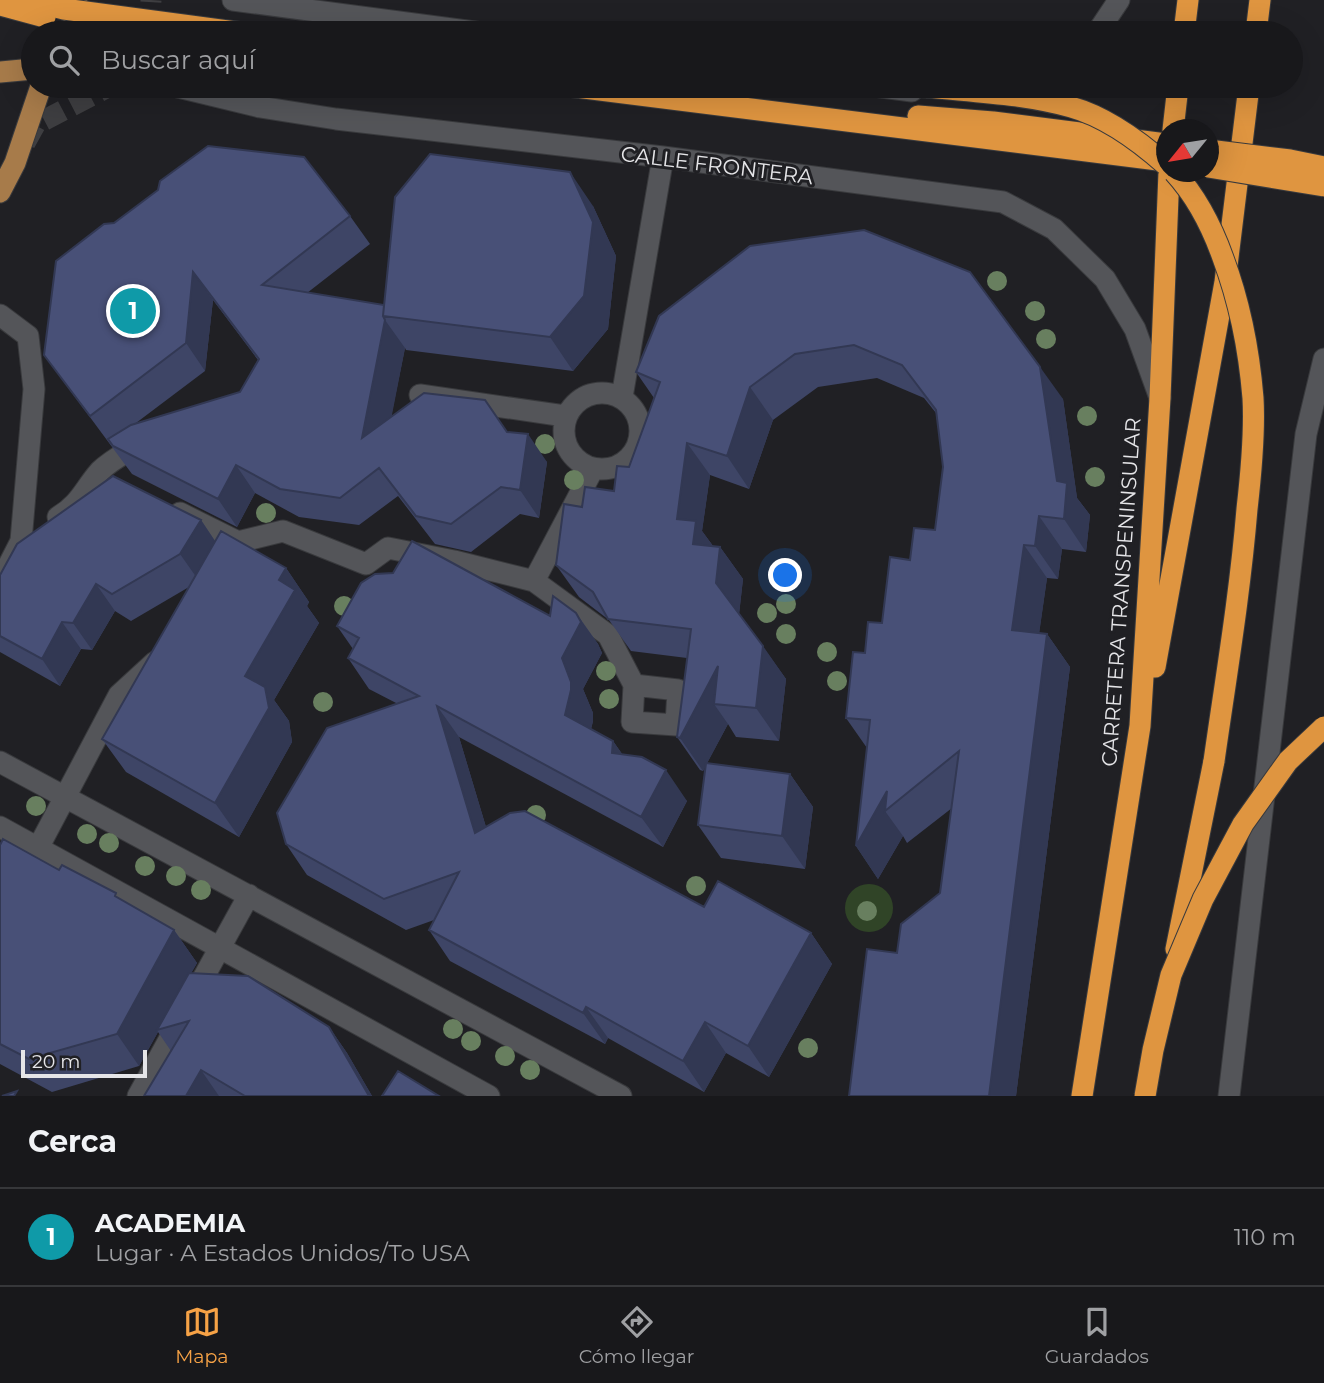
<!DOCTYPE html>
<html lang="es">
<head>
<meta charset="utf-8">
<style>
  body { margin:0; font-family:Montserrat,sans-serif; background:#212124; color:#f1f3f6 }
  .compass { position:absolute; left:1156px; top:119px; width:63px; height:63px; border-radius:50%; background:#18181b; box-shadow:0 7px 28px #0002; rotate:240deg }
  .scale { position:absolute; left:21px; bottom:18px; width:126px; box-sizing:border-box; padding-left:7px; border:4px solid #e5e5e8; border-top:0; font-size:19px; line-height:24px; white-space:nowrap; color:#e5e5e8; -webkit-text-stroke:5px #202024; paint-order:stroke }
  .you { position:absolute; left:786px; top:576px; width:24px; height:24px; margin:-18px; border:5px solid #fff; border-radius:50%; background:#1a73e8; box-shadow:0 0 0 10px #1a73e833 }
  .badge { display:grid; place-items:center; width:46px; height:46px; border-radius:50%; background:#f6a246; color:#fff; font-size:23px; font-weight:700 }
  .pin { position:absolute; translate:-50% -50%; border:4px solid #fff; box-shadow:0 2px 7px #0006 }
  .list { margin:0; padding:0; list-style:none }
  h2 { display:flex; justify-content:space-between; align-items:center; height:91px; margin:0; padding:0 28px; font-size:30px }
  h2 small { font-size:23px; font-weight:400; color:#9fa0a3 }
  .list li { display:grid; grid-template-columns:46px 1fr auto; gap:21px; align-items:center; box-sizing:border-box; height:98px; padding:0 28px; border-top:2px solid #36373a }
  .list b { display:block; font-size:26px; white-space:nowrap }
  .list p { margin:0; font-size:23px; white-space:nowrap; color:#9fa0a3 }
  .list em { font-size:23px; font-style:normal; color:#9fa0a3 }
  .icon { flex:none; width:38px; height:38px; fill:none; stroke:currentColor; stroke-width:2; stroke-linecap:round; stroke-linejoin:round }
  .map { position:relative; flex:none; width:1324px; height:1096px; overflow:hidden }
  .search { position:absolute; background:#18181b; box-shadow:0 7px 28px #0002; left:21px; right:21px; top:21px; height:77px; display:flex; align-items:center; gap:18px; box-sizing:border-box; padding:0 24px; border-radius:38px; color:#9fa0a3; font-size:26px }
  .sheet { height:189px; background:#18181b }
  nav { display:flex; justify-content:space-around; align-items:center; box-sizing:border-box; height:98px; border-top:2px solid #36373a; background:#18181b; font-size:19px; color:#9fa0a3 }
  nav a { display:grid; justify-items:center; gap:4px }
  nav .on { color:#f6a246 }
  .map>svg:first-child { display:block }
  .green { fill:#304427 }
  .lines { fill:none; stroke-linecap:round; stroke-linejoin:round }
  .minor-tunnel { stroke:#3e3e41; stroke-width:21; stroke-dasharray:21 10; stroke-linecap:butt }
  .minor-casing { stroke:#393a3d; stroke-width:23 }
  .major-casing { stroke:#393a3d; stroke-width:23 }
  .highway-casing { stroke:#393a3d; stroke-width:23 }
  .minor { stroke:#545559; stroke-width:21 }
  .major { stroke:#a77b4a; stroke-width:21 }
  .highway { stroke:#df9540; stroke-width:21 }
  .highway-bridge-casing { stroke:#393a3d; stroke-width:23; stroke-linecap:butt }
  .highway-bridge { stroke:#df9540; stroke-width:21 }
  .tree { fill:#687f5f }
  .wall { fill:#3e4566; fill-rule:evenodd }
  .shaded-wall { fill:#323853 }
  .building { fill:#485077; stroke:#323853; stroke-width:2 }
  .labels { text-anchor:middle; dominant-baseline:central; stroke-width:6; stroke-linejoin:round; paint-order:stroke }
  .street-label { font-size:21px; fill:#e5e5e8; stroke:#202024 }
</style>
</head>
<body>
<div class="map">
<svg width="1324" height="1096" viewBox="0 0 1324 1096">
  <rect width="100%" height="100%" fill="#202024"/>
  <path class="green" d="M845 908a24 24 0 1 1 48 0a24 24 0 1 1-48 0Z"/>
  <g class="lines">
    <path class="minor-tunnel" d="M149 33 151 0
      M25 143 35 125 110 86"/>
    <defs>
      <path id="minor" d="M233 0 482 33
        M1097 33 1119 0
        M174 86 260 107 336 119 663 157 1003 202 1054 229 1105 279 1135 329 1160 398
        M874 86 912 91
        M0 315 28 336 34 389 21 541 0 582
        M564 431a38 38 0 1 1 76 0a38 38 0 1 1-76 0Z
        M420 395 565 416
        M622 397 663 157
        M180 513 238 542
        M58 517C81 503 84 489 100 471 112 459 129 451 143 442
        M224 565 238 542 283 531 366 564 388 548 454 561 534 581 608 635 634 685 632 722 676 725 678 690 634 685
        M534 581 593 469
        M0 762 621 1096
        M0 827 489 1096
        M38 848 119 695 155 662
        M138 1096 249 895
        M1229 1096 1306 434 1324 359"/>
      <path id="major" d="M71 33 78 9 76 0
        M0 72 33 69
        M0 192 15 163 41 86"/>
      <path id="highway" d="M1184 33 1188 0
        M1256 33 1260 0
        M568 86 1166 161
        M896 86 927 87
        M918 116 993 122 1166 144
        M1173 130 1178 86
        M1155 667 1225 282 1249 86
        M1176 949 1214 761
        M1082 1096 1140 726 1160 398 1169 172"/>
    </defs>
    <use href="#minor" class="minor-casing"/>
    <use href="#major" class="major-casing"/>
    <use href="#highway" class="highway-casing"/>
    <use href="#minor" class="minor"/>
    <use href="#major" class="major"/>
    <use href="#highway" class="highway"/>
    <defs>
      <path id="highway-bridge" d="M29 0 64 9 243 33
        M0 5 45 17
        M927 87C975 92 1025 94 1071 107 1107 117 1139 141 1166 165
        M1208 150 1290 160 1324 167
        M1208 167 1324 186
        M1174 172C1196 196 1212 227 1223 258 1240 303 1249 350 1253 398 1255 433 1251 474 1247 509 1240 594 1226 677 1214 761
        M1145 1096 1153 1050 1171 975 1203 899 1243 824 1288 761 1324 727"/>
    </defs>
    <use href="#highway-bridge" class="highway-bridge-casing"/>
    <use href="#highway-bridge" class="highway-bridge"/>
  </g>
  <g class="tree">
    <circle cx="997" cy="281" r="10"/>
    <circle cx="1035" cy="311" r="10"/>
    <circle cx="1046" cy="339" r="10"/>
    <circle cx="1087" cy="416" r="10"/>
    <circle cx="545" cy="444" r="10"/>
    <circle cx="1095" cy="477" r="10"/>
    <circle cx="574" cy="480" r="10"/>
    <circle cx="266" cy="513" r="10"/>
    <circle cx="786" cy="604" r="10"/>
    <circle cx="344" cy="606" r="10"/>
    <circle cx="767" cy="613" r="10"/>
    <circle cx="786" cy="634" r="10"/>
    <circle cx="827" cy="652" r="10"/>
    <circle cx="606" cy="671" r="10"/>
    <circle cx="837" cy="681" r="10"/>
    <circle cx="609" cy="699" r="10"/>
    <circle cx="323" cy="702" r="10"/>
    <circle cx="36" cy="806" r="10"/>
    <circle cx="536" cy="815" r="10"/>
    <circle cx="87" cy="834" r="10"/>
    <circle cx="109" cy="843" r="10"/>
    <circle cx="145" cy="866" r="10"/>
    <circle cx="176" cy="876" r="10"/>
    <circle cx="696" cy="886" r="10"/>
    <circle cx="201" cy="890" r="10"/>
    <circle cx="867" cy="911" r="10"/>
    <circle cx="453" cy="1029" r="10"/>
    <circle cx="471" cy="1041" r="10"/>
    <circle cx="808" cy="1048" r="10"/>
    <circle cx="505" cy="1056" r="10"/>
    <circle cx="530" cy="1070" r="10"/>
  </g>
  <path class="wall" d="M593 206 616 256 608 329 573 371 406 350 405 348 391 417 508 432 547 462 539 518 520 514 471 552 435 544 398 496 359 525 299 517 255 493 237 527 132 474 44 355 350 216 370 244 307 293 384 305ZM213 300 258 360 240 392 136 423 205 371Z
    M750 246 1063 399 1077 498 1090 515 1086 552 1062 549 1058 579 1047 578 1039 633 1047 634 1070 667 1016 1096H849L897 953 940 893 952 808 907 843 903 836 878 879 856 846 867 748 846 718 865 653 882 623 910 560 935 530 943 467 936 413 924 398 877 378 818 387 773 420 749 489 710 475 702 531 713 546 720 547 743 579 739 614 786 679 779 741 736 737 728 724 707 763 790 774 813 807 805 869 721 858 698 825 705 767 703 771 700 770 677 737 687 658 631 651 609 620 579 597 556 565 582 507 614 491 629 467 654 398 636 372Z
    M201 520 215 541 286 568 309 602 307 606 319 623 274 700 289 721 292 742 239 837 126 772 102 739 189 587 131 621 115 611 92 650 81 649 60 686 0 652V575Z
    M576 613 598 644 602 653 583 689 593 713V721L591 729 613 741 622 754 687 801 663 847 459 737 486 827 704 907 811 933 832 964 769 1077 726 1053 704 1092 608 1038 605 1044 450 961 429 930 434 920 406 930 307 875 286 844 398 704 369 689 348 658 353 649 337 626 550 616Z
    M0 845 59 870 121 900 174 930 197 963 191 973 329 1027 347 1053 372 1096H144L171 1051 158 1032 139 1066 52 1092 0 1064Z"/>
  <path class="shaded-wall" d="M570 172 593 206 616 256 608 329 573 371 550 337Z
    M193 272 213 300 205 371 186 343Z
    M385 320 405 348 382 466 362 438Z
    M1040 367 1063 399 1077 498 1090 515 1086 552 1064 519 1057 481Z
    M750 387 773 420 749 489 727 456Z
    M528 434 547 462 539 518 520 490Z
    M687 443 710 475 702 531 719 554 693 544 677 519Z
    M236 465 255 493 237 527 218 499Z
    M1039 516 1062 549 1058 579 1035 546Z
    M201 520 219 547 199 581 180 554Z
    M1024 545 1047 578 1035 663 1012 630Z
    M720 547 743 579 739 615 716 583Z
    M286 568 309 602 307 606 319 623 274 700 289 721 292 742 239 837 215 803 245 676 279 580Z
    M96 584 115 611 92 650 73 623Z
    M576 613 598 644 602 653 583 689 593 713V721L587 746 565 715 562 658Z
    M62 622 81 649 60 686 42 659Z
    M1047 634 1070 667 1016 1096H989Z
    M763 646 786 679 779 741 756 708Z
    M718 666 714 704 728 724 703 771 680 738Z
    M437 706 459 737 497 864 475 833Z
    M613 741 635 772 612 753Z
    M666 770 687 801 663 847 641 817Z
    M790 774 813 807 805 869 782 836Z
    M887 791 885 811 903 836 878 879 856 846Z
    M174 930 197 963 160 1029 157 1030 158 1032 139 1066 117 1034Z
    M811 933 832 964 769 1077 748 1046Z
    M586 1007 608 1038 605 1044 583 1013Z
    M705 1022 726 1053 704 1092 683 1061Z
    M329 1027 347 1053 372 1096H369Z
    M201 1070 219 1096H186Z"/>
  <path class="building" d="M208 146 304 157 350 216 262 285 384 305 383 316 385 320 362 438 424 393 485 400 507 432 528 434 520 490 501 487 451 524 416 516 379 468 340 498 280 489 236 465 218 499 113 446 108 439 131 425 240 392 259 359 193 272 186 343 90 416 44 355 56 261 104 224 114 223 158 190 160 181Z
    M430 154 570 172 593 222 584 296 550 337 383 316 395 197Z
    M864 230 970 272 1040 367 1057 481 1067 483 1064 519 1039 516 1035 546 1024 545 1012 630 1047 634 989 1096H849L867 949 897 953 901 924 940 893 959 751 885 811 887 791 856 846 870 720 846 718 853 652 865 653 868 622 882 623 890 557 910 560 914 528 935 530 943 467 936 410 902 365 854 345 795 354 750 387 727 456 687 443 677 519 696 521 693 544 720 547 716 583 763 646 756 708 714 704 718 666 680 738 677 737 691 629 608 619 593 592 556 565 564 504 582 507 585 487 614 491 617 466 629 467 660 382 636 372 659 316 750 246Z
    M113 476 201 520 180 554 112 594 96 584 73 623 62 622 42 659 0 636V575L17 544Z
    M221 531 286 568 279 580 295 590 245 676 265 687 269 708 215 803 102 739Z
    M412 541 550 616 553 596 576 613 581 622 562 658 571 682V690L565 715 613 741 612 753 642 757 666 770 641 817 437 706 475 833 510 813 525 811 704 907 718 881 811 933 748 1046 705 1022 683 1061 586 1007 583 1013 429 930 459 872 384 899 286 844 277 813 327 728 419 696 348 658 359 638 337 626 361 583 375 574 393 573Z
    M706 763 790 774 782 836 698 825Z
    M3 839 59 870 62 865 116 893 115 896 174 930 117 1034 29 1059 0 1044V845Z
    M189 973 248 976 329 1027 369 1096H245L201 1070 186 1096H144L189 1021 157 1030Z
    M398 1071 439 1096H382Z
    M17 1091 14 1096H2Z"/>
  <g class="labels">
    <g class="street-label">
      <text transform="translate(717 165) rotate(7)">CALLE FRONTERA</text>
      <text transform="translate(1121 592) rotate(-86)">CARRETERA TRANSPENINSULAR</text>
    </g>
  </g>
</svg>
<svg class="compass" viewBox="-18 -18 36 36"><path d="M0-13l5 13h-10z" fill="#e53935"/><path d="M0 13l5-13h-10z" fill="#9fa0a3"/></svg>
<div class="scale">20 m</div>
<div class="you"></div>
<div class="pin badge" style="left:133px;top:311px;background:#0f9aa8">1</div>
<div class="search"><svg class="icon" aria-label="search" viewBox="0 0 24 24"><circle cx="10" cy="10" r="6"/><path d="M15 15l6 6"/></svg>Buscar aquí</div>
</div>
<section class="sheet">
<h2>Cerca<small></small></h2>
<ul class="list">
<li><span class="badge" style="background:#0f9aa8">1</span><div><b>ACADEMIA</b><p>Lugar · A Estados Unidos/To USA</p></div><em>110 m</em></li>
</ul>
</section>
<nav>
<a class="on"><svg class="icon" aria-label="map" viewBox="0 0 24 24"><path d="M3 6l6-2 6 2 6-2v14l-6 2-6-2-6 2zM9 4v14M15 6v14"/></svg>Mapa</a>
<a><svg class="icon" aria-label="directions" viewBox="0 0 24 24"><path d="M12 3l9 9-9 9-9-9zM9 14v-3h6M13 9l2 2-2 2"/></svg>Cómo llegar</a>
<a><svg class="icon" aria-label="saved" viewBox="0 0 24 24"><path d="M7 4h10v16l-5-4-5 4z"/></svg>Guardados</a>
</nav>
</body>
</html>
